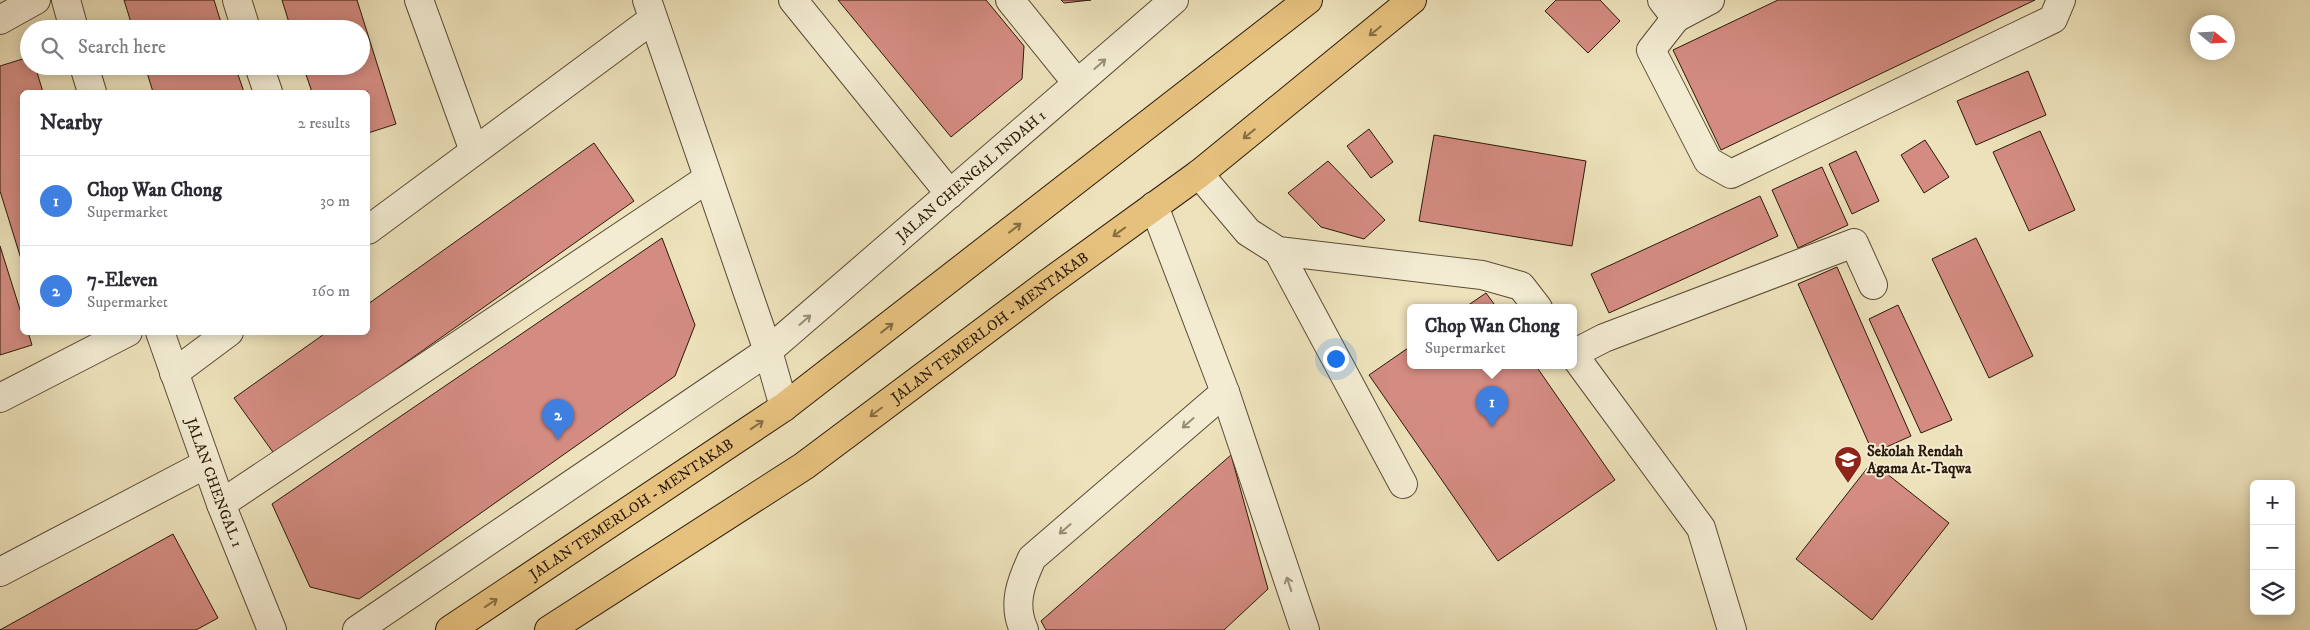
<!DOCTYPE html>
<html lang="en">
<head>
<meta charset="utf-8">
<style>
  body { margin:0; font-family:"IM FELL DW Pica",serif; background:#f7f7f7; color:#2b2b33 }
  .controls { position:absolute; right:15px; bottom:15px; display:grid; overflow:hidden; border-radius:8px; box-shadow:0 2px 12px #0003 }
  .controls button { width:45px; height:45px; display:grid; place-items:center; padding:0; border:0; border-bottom:1px solid #e1e1e2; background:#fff; color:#2b2b33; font:25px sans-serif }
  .compass { position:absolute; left:2190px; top:15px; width:45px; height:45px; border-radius:50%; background:#fff; box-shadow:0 2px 12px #0003; rotate:108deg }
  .you { position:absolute; left:1335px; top:358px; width:18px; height:18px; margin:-12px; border:4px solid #fff; border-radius:50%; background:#1a73e8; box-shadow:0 0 0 8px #1a73e833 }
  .badge { display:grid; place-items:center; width:32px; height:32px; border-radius:50%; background:#1a73e8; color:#fff; font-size:16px; font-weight:700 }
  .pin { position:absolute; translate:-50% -41px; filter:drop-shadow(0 1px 2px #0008) }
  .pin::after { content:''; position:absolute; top:26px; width:18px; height:15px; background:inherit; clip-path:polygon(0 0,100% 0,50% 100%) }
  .popup { position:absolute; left:1407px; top:304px; width:170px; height:65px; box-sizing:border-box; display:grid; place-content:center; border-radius:8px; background:#fff; filter:drop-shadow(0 1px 4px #0005); font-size:16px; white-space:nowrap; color:#7c7c81 }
  .popup b { font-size:19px; color:#2b2b33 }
  .popup::after { content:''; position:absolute; left:50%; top:100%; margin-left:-10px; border:10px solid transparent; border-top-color:#fff }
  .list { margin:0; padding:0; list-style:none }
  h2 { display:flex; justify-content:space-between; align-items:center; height:65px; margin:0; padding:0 20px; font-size:21px }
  h2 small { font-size:16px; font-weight:400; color:#7c7c81 }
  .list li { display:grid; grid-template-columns:32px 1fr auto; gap:15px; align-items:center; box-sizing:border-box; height:90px; padding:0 20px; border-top:1px solid #e1e1e2 }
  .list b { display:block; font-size:19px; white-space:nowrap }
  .list p { margin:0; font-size:16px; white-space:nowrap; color:#7c7c81 }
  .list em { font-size:16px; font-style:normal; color:#7c7c81 }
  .icon { flex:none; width:28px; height:28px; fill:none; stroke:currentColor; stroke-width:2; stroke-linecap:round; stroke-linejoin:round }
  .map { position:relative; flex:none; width:2310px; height:630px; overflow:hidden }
  .search { position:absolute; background:#fff; box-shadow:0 2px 12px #0003; left:20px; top:20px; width:350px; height:55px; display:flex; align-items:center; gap:12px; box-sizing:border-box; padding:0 18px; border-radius:28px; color:#7c7c81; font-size:19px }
  .panel { position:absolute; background:#fff; box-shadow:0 2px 12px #0003; left:20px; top:90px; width:350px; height:245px; border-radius:8px }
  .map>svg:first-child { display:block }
  .building { fill:#d48c82; stroke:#2a1908 }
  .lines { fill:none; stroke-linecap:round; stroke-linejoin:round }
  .minor-casing { stroke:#5b4b35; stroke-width:30 }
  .major-casing { stroke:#2a1908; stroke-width:30 }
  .minor { stroke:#f3ecd3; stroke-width:28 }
  .major { stroke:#e6c17e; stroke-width:28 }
  .oneway { stroke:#886d43 }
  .oneway2 { stroke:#998d78 }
  .labels { text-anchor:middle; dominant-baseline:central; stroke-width:4; stroke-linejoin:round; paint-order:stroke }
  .street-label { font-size:15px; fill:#2a1908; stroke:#f3ecd3 }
  .poi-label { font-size:15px; font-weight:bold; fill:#2a1908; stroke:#f3ecd3; text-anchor:start }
</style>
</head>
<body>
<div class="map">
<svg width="2310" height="630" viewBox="0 0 2310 630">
  <rect width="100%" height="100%" fill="#ede2bb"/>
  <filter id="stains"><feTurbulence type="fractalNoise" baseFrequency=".004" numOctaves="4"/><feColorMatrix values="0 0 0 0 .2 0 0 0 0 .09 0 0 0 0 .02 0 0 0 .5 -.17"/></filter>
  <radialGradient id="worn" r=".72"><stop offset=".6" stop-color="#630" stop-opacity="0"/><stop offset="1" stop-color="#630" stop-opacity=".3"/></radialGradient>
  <path class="building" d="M124 0H214L223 29H133Z
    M282 0H357L396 124 368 133V92H312L303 66H361V29H291Z
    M838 0H986L1024 46 1022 79 951 137Z
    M1061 0H1091L1064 3Z
    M1556 0H1600L1620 21 1588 53 1545 11Z
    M1778 0H2035L1721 150 1673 50Z
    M29 57V66H35L43 92H22V262L0 191V66Z
    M145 66H235L244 92H153Z
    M2028 71 2046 115 1976 145 1957 101Z
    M1369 129 1393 162 1371 178 1347 146Z
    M2040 131 2075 210 2029 231 1993 152Z
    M1434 135 1586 161 1572 246 1419 221Z
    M1925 140 1949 177 1924 193 1901 155Z
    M594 143 634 201 275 455 234 398 327 332H368V304Z
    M1856 151 1879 201 1852 214 1829 164Z
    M1328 161 1385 220 1364 239 1321 227 1288 193Z
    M1822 167 1848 225 1798 248 1772 190Z
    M1760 196 1778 236 1609 313 1591 274Z
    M662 238 695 325 675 376 359 599 310 587 272 504Z
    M1976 238 2033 356 1989 378 1932 259Z
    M0 246 22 316V332H28L32 345 0 355Z
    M1837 267 1911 436 1873 453 1798 284Z
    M1486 293 1497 308H1464Z
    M1898 305 1952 420 1921 433 1869 319Z
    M1411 346V366H1536L1615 480 1498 561 1369 375Z
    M1231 455 1268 589 1224 630H1046L1041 621Z
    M1872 462 1949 523 1872 620 1796 559Z
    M173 534 218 618 196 630H0Z"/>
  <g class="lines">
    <defs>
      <g id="minor">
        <path d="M66 0 74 29"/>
        <path d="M237 0 246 29"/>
        <path d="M419 0 474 151"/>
        <path d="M647 0 768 351 784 407"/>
        <path d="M793 0 950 194"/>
        <path d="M1010 0 1077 83"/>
        <path d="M1662 0 1676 18 1710 0"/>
        <path d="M1676 18 1651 50 1708 161 1731 174 2053 19 2061 0"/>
        <path d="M0 20 36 0"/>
        <path d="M84 66 92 92"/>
        <path d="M259 66 268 92"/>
        <path d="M1199 174 1248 232 1278 251 1482 275 1521 286 1538 308"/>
        <path d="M1154 206 1225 392 1305 630"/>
        <path d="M368 230 653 19"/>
        <path d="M1278 251 1403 484"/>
        <path id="s1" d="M160 332 221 504 272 630"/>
        <path d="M1573 354 1604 338 1854 243 1873 285"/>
        <path d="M1573 354 1701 528 1732 630"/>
        <path d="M174 373 229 332"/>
        <path d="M0 398 128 332"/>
        <path d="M221 504 707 179"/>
        <path d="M0 572 206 464"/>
        <path id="s2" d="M357 630 768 351 1174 0"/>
        <path d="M1024 630C1012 604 1021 582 1032 558L1225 392"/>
      </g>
      <g id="major">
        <path id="s3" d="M450 630 784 407 1308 0"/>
        <path id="s4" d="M549 630 804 466 1047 284 1199 174 1412 0"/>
      </g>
    </defs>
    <use href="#minor" class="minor-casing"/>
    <use href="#major" class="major-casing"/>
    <use href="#minor" class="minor"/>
    <use href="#major" class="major"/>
  </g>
  <defs><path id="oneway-shaft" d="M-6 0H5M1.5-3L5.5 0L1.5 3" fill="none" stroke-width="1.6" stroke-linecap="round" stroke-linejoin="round" transform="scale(1.25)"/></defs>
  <g class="oneway">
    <use href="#oneway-shaft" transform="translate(1375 31) rotate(141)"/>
    <use href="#oneway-shaft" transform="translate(1249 134) rotate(141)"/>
    <use href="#oneway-shaft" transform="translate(1015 228) rotate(-38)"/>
    <use href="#oneway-shaft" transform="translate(1119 232) rotate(144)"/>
    <use href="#oneway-shaft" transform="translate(887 328) rotate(-38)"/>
    <use href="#oneway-shaft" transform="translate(876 412) rotate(143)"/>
    <use href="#oneway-shaft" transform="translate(757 425) rotate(-34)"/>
    <use href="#oneway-shaft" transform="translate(491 603) rotate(-34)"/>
  </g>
  <g class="oneway2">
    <use href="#oneway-shaft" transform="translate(1100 64) rotate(-41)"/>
    <use href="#oneway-shaft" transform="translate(805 320) rotate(-41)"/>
    <use href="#oneway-shaft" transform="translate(1188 423) rotate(139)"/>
    <use href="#oneway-shaft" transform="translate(1065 529) rotate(139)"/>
    <use href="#oneway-shaft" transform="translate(1289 584) rotate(-108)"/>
  </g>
  <defs>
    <symbol id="school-pin" viewBox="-11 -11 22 30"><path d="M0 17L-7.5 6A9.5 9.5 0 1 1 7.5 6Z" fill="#8f2418" stroke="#f3ecd3"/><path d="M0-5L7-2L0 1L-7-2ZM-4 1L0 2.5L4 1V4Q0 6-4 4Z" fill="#fff"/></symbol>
  </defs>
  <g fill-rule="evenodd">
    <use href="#school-pin" x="1832" y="444" width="32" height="43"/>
  </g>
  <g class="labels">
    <g class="street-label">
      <text stroke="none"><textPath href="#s2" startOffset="765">JALAN CHENGAL INDAH 1</textPath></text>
      <text stroke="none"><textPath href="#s4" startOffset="535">JALAN TEMERLOH - MENTAKAB</textPath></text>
      <text stroke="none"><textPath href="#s1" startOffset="160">JALAN CHENGAL 1</textPath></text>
      <text stroke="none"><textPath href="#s3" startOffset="218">JALAN TEMERLOH - MENTAKAB</textPath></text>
    </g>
    <g class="poi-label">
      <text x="1867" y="451">Sekolah Rendah<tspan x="1867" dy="17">Agama At-Taqwa</tspan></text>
    </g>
  </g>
  <rect width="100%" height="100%" filter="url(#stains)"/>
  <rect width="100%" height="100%" fill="url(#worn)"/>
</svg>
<div class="controls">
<button>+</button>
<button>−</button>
<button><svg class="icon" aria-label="layers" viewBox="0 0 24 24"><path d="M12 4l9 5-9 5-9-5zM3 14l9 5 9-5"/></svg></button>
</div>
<svg class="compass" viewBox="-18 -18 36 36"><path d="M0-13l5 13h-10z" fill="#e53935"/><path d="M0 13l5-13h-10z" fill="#7c7c81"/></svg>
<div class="you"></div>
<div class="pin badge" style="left:1492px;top:427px;background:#3f7fe0">1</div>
<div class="popup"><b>Chop Wan Chong</b>Supermarket</div>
<div class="pin badge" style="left:558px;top:440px;background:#3f7fe0">2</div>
<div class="search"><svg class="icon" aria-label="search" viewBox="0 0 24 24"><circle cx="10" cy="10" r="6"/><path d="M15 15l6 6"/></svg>Search here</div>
<section class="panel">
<h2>Nearby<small>2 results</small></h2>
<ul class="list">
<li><span class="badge" style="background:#3f7fe0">1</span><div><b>Chop Wan Chong</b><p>Supermarket</p></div><em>30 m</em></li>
<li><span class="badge" style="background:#3f7fe0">2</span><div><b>7-Eleven</b><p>Supermarket</p></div><em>160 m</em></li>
</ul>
</section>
</div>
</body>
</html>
